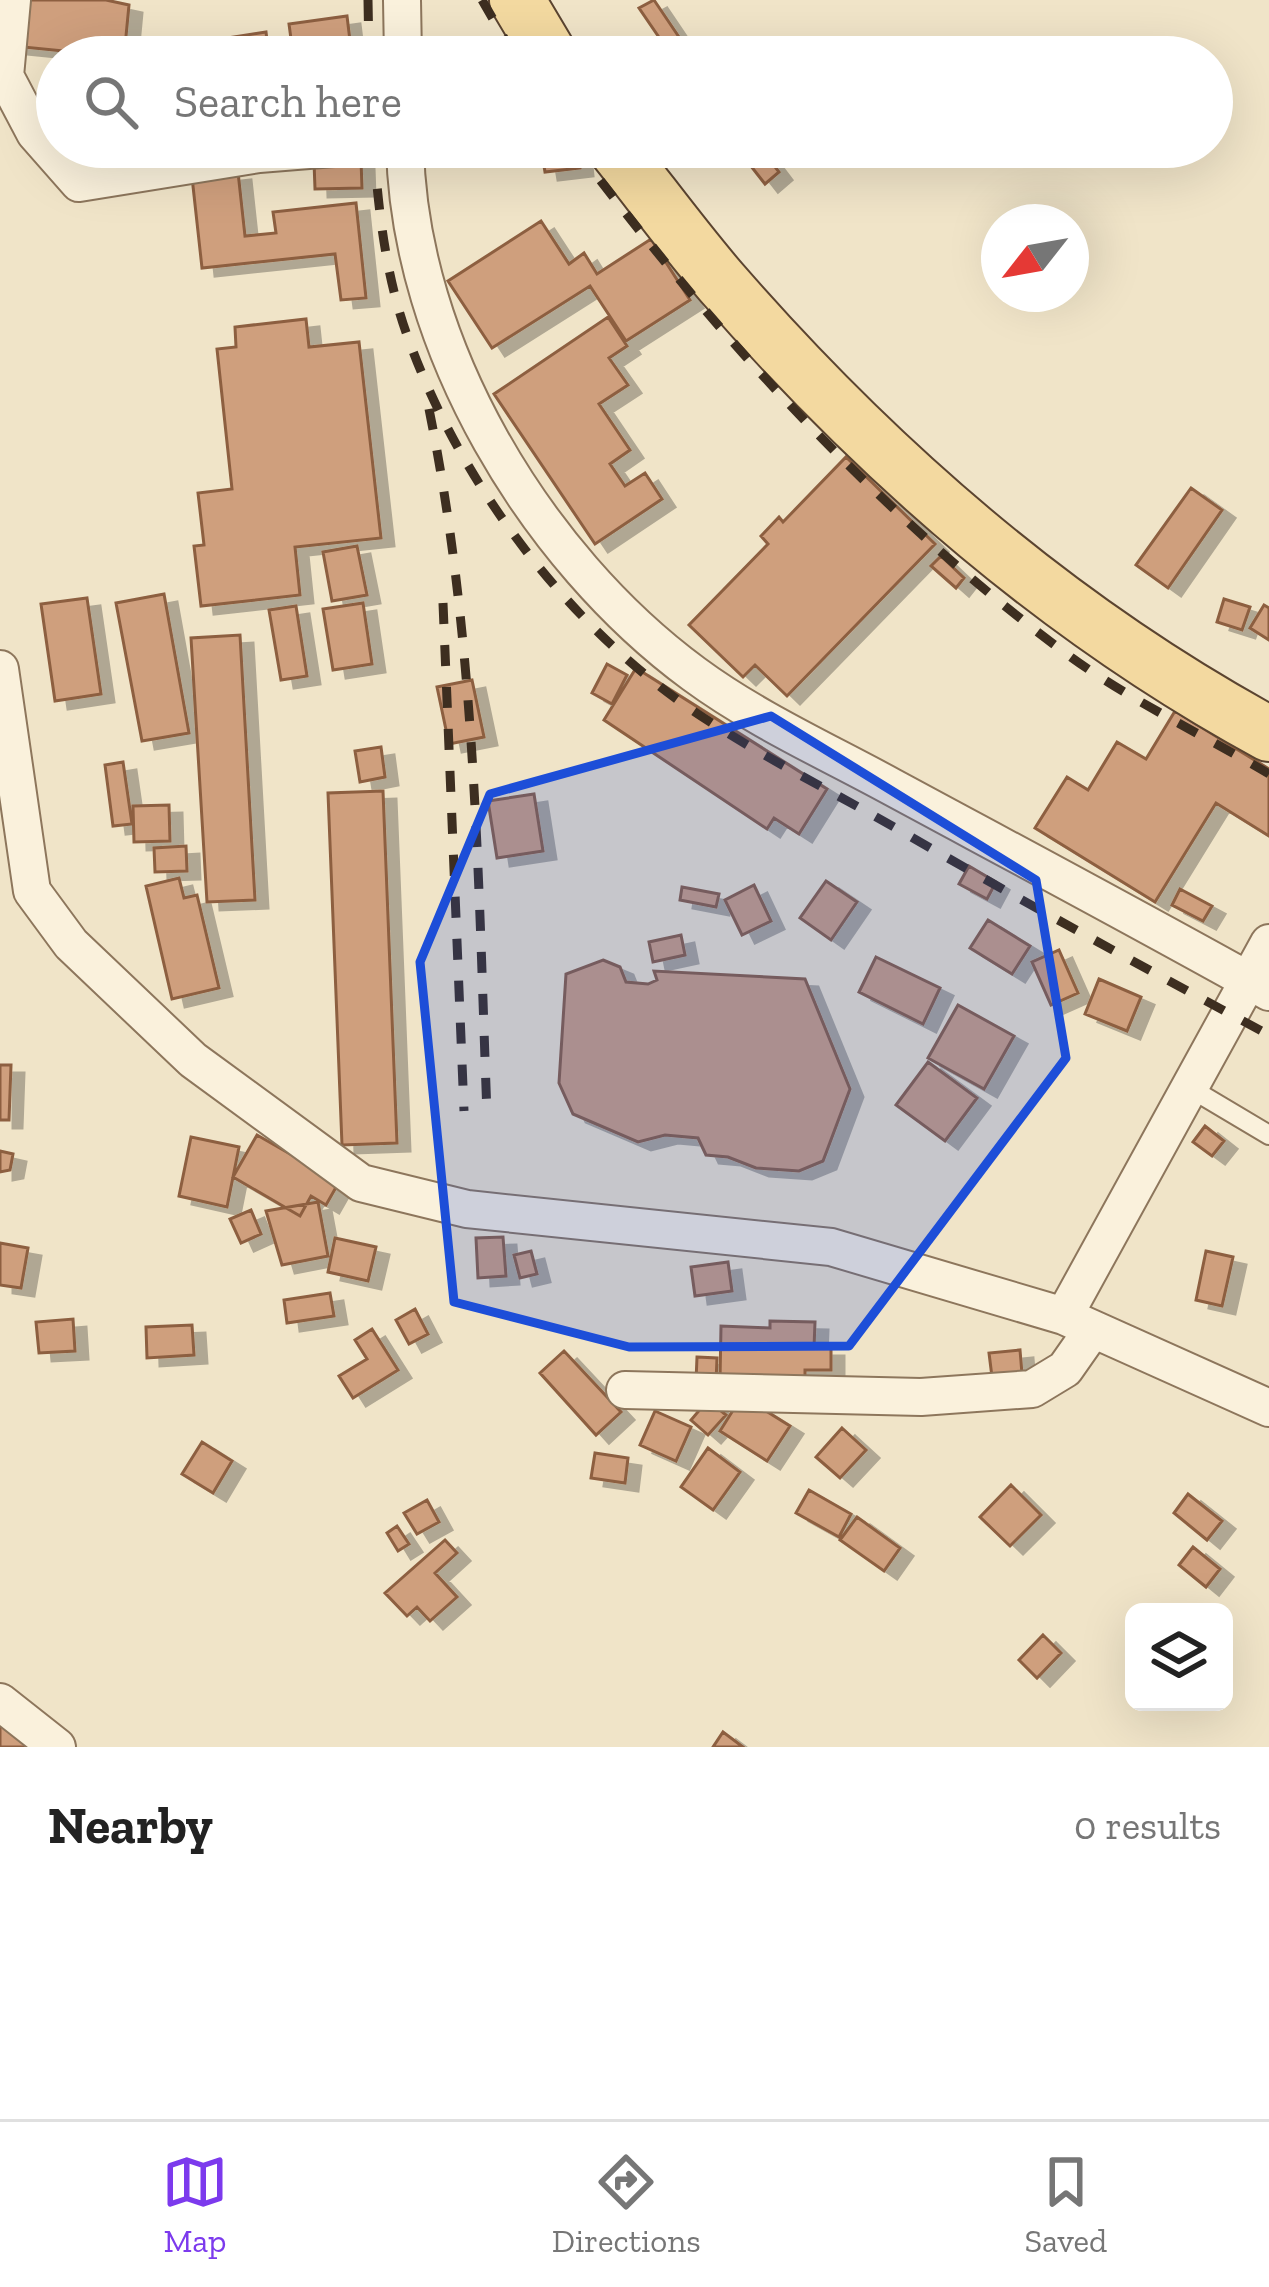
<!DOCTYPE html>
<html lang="en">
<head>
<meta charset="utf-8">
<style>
  body { margin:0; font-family:"Zilla Slab",serif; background:#f2f2f2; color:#222 }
  .controls { position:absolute; right:36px; bottom:36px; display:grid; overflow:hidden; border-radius:18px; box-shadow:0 12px 48px #0002 }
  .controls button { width:108px; height:108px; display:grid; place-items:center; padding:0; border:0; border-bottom:3px solid #e0e0e0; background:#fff; color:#222; font:60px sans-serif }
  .compass { position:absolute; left:981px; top:204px; width:108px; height:108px; border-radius:50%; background:#fff; box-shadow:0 12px 48px #0002; rotate:239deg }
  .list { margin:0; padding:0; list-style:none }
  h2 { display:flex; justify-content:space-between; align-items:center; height:156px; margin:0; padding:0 48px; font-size:51px }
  h2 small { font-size:39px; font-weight:400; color:#767676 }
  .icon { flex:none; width:66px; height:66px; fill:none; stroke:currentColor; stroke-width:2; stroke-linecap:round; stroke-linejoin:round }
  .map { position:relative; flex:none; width:1269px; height:1747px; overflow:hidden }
  .search { position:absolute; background:#fff; box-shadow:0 12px 48px #0002; left:36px; right:36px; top:36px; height:132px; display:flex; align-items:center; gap:30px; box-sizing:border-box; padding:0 42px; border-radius:66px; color:#767676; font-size:45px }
  .sheet { height:372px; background:#fff }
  nav { display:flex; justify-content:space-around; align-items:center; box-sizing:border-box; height:168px; border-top:3px solid #e0e0e0; background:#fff; font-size:33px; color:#767676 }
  nav a { display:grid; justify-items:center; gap:6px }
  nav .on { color:#7c3aed }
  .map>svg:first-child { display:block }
  .building { fill:#cf9f7d; stroke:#8d5f41; stroke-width:3; filter:url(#shadow) }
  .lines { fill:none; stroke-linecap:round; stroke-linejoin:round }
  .service-casing { stroke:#8d765c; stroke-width:22 }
  .minor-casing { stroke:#8d765c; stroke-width:40 }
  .primary-casing { stroke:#5b4430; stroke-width:58 }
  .service { stroke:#faf1dc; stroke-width:18 }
  .minor { stroke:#faf1dc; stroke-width:36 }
  .primary { stroke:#f3d9a0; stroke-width:54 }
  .rail { stroke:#3d2e20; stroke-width:9; stroke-dasharray:21 21; stroke-linecap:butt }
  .marked { fill:#1d4ed8; fill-opacity:0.2; stroke:#1d4ed8; stroke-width:9; stroke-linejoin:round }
</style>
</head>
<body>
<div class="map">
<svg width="1269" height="1747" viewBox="0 0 1269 1747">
  <defs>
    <filter id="shadow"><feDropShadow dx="13" dy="8" stdDeviation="0" flood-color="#0004"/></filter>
  </defs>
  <rect width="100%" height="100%" fill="#f0e4c8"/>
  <path class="building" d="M7 0H106L129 5 124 57 3 45Z
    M654 0 681 40 667 49 639 8Z
    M347 16 352 57H327L326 51 293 54 289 24Z
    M266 32 269 57H224L221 39Z
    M693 38 708 57H676L673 54Z
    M736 147H760L779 172 765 184Z
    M578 149 580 168 545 172 542 154Z
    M361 160 362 188 315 189 314 162Z
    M238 172 245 236 276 233 273 212 356 203 366 298 341 300 335 254 202 268 192 177Z
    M541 221 569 264 584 253 597 274 651 239 690 300 626 341 590 286 492 348 448 281Z
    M608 317 627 346 609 358 628 385 599 404 630 450 610 464 625 486 645 473 662 499 595 544 494 394Z
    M306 319 309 347 359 342 381 538 295 547 300 595 201 606 194 546 204 545 198 493 232 489 217 349 236 347 235 327Z
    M846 457 935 544 787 696 755 665 743 677 689 625 768 544 761 536 779 517 783 522Z
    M1191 488 1222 510 1168 588 1136 565Z
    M357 546 367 595 332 601 323 552Z
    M941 556 964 578 956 588 931 566Z
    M164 594 189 733 142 741 116 603Z
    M87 598 101 694 55 701 41 604Z
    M1224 599 1250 607 1242 630 1217 622Z
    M363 603 372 664 333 670 323 609Z
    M1264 605 1269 608V640L1250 628Z
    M296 606 307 676 281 680 269 610Z
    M240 635 255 900 207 902 191 638Z
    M607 664 627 675 612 704 592 693Z
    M636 668 827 789 799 834 774 818 767 829 604 720Z
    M472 680 484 737 449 744 437 687Z
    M1175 711 1269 769V836L1216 803 1155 902 1035 828 1067 777 1088 790 1117 742 1146 759Z
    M381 747 385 777 360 782 355 751Z
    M123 762 132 824 113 826 105 765Z
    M383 791 397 1143 342 1145 328 793Z
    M534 794 543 851 497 858 488 801Z
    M169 805 170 841 134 842 133 806Z
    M186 846 187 871 155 872 154 848Z
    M969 866 996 882 987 899 959 884Z
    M179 878 184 898 197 895 219 988 172 999 146 886Z
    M826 881 857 902 831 940 800 918Z
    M754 885 771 921 742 935 725 900Z
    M682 887 719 894 716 907 680 900Z
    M1180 889 1212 906 1203 921 1172 905Z
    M988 920 1030 946 1012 974 970 948Z
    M681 935 685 955 653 962 649 942Z
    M1059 950 1078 993 1051 1005 1032 962Z
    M876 957 940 988 923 1024 859 992Z
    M603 960 620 967 626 982 648 984 657 980 654 971 805 979 850 1089 823 1161 799 1171 756 1168 728 1157 706 1155 698 1138 665 1135 638 1142 573 1114 559 1083 566 974Z
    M1099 979 1141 997 1127 1031 1085 1014Z
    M958 1005 1014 1036 984 1089 928 1058Z
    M928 1062 977 1098 945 1141 896 1105Z
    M0 1065H11L9 1120H0Z
    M1205 1126 1224 1141 1212 1156 1193 1142Z
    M257 1135 339 1182 326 1205 311 1196 300 1216 233 1177Z
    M191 1137 239 1147 227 1207 179 1196Z
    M0 1151 13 1154 10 1170 0 1172Z
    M318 1202 328 1256 282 1265 266 1211Z
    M251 1210 261 1234 241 1243 230 1219Z
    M503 1237 506 1276 478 1278 476 1238Z
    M335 1238 376 1247 368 1281 328 1272Z
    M0 1243 28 1248 21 1288 0 1285Z
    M531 1251 537 1274 520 1278 514 1255Z
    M1206 1251 1233 1257 1222 1306 1196 1300Z
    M728 1262 732 1291 695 1296 691 1267Z
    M330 1293 334 1316 287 1323 284 1300Z
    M415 1309 428 1334 409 1344 396 1320Z
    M73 1319 75 1351 39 1353 36 1322Z
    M770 1321 815 1322 814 1348H831V1370H805V1382L720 1380 721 1326 770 1328Z
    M192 1325 194 1355 147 1358 146 1327Z
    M372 1329 398 1370 353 1398 339 1376 367 1359 355 1340Z
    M1020 1350 1022 1374 992 1377 989 1353Z
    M564 1351 621 1412 596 1435 540 1373Z
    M697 1357 717 1358 716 1382 696 1381Z
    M742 1396 790 1426 767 1461 720 1431Z
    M708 1400 726 1415 708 1435 691 1420Z
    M655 1411 691 1427 676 1461 640 1445Z
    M842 1428 866 1450 840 1478 816 1457Z
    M202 1442 232 1461 213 1493 182 1474Z
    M708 1448 740 1472 713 1510 681 1487Z
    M595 1453 628 1458 625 1483 591 1478Z
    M1011 1485 1041 1515 1010 1546 980 1517Z
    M809 1490 851 1514 839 1537 796 1513Z
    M1188 1494 1222 1521 1207 1540 1174 1513Z
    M427 1500 439 1522 417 1534 404 1513Z
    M857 1517 900 1548 884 1571 840 1540Z
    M397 1526 409 1544 398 1551 387 1533Z
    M445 1540 457 1553 435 1573 457 1597 430 1621 417 1607 407 1616 385 1593Z
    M1193 1547 1220 1569 1206 1587 1179 1565Z
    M1043 1635 1061 1653 1037 1678 1019 1660Z
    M0 1711 42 1747H0Z
    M723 1732 743 1747H713Z"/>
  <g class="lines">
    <defs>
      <path id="service" d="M1190 1088 1269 1135"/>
      <path id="minor" d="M12 0 5 76 35 133 79 183 259 154 346 147
        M402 0 403 57
        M405 147C409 346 535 557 694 674 755 719 826 751 892 787 1018 855 1144 922 1269 992
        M0 669 32 891 71 944 193 1060 361 1183 467 1209 831 1247 1064 1316 1269 1408
        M1064 1316 1269 943
        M625 1390 921 1397 1032 1389 1065 1369 1093 1329
        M0 1702 57 1747"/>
      <path id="primary" d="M517 0 551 57
        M614 147C650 192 684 239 722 283 879 463 1059 620 1269 734"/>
    </defs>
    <use href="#service" class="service-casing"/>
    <use href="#minor" class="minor-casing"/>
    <use href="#primary" class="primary-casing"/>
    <use href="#service" class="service"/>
    <use href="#minor" class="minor"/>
    <use href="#primary" class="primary"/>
    <path class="rail" d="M368 0 369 57
      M482 0 515 57
      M374 147C378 209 386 277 407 335 460 485 571 631 704 718 765 758 831 791 894 827 1018 899 1143 967 1269 1035
      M575 147C716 335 875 511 1064 652 1127 699 1202 734 1269 774
      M429 409C476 641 478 878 487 1114
      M443 603 464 1111"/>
  </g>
  <path class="marked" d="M771 716 1036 880 1066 1058 849 1346 629 1347 454 1302 420 962 490 794Z"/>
</svg>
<div class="controls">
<button><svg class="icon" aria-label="layers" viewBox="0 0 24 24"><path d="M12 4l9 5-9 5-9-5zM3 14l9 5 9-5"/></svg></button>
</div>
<svg class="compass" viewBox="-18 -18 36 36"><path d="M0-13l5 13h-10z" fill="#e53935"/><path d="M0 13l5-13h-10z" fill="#767676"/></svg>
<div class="search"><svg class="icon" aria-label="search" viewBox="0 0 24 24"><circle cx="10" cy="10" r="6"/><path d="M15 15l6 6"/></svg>Search here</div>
</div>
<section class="sheet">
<h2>Nearby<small>0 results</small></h2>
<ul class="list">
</ul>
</section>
<nav>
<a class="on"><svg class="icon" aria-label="map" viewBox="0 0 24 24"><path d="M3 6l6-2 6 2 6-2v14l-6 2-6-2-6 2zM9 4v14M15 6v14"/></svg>Map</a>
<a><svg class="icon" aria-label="directions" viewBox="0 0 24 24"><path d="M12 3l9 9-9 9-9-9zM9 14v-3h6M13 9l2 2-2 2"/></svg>Directions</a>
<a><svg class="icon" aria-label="saved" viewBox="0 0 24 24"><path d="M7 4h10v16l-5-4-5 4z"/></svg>Saved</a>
</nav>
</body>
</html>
